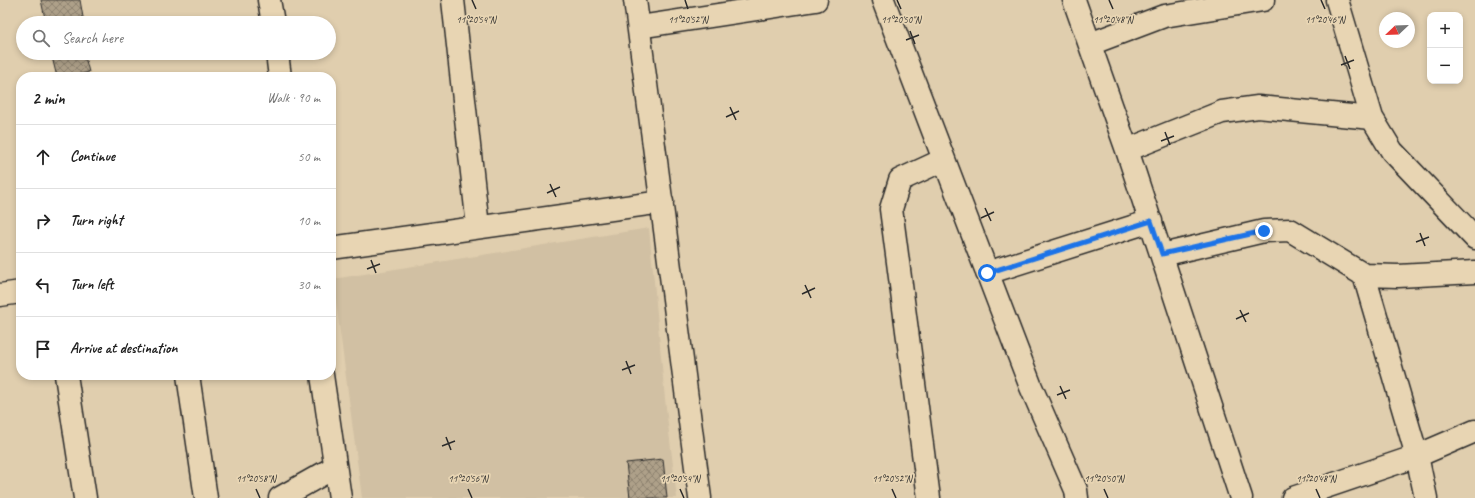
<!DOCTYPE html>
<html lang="en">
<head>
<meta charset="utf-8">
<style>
  body { margin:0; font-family:Caveat,sans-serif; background:#f2f2f2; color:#222 }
  .controls { position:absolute; right:12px; top:12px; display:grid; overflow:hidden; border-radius:8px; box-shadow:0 2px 6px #0003 }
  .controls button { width:36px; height:36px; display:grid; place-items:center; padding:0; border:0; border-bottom:1px solid #e0e0e0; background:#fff; color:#222; font:20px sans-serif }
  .compass { position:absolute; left:1379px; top:12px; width:36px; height:36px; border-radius:50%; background:#fff; box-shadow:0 2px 6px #0003; rotate:247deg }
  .stop { position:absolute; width:12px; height:12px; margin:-9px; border:3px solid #1a73e8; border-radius:50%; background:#fff }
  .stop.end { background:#1a73e8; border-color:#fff; box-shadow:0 1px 4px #0008 }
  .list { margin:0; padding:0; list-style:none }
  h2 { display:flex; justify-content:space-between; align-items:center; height:52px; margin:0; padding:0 16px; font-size:17px }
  h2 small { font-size:13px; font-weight:400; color:#767676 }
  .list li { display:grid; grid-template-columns:26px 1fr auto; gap:12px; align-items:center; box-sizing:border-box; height:64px; padding:0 16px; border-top:1px solid #e0e0e0 }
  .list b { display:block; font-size:15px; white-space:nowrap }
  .list em { font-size:13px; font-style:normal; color:#767676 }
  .icon { flex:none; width:22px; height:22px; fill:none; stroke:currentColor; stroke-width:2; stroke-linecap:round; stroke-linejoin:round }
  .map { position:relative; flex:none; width:1475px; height:498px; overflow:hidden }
  .search { position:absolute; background:#fff; box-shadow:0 2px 6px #0003; left:16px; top:16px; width:320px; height:44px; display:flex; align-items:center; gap:10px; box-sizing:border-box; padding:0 14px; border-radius:22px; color:#767676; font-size:15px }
  .panel { position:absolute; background:#fff; box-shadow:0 2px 6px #0003; left:16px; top:72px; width:320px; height:308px; border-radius:16px }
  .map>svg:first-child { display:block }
  .built { fill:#d1c0a3 }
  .building { fill:url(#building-cross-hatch); stroke:#2b2b2b }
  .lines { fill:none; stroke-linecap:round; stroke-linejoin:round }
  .minor-casing { stroke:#2b2b2b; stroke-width:25 }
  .minor { stroke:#e8d5b3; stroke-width:22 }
  .route { stroke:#1a73e8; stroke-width:5 }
  .ticks { fill:none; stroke:#2b2b2b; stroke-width:1.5 }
  .ticks-label { font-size:10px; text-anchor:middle; fill:#2b2b2b; stroke:#e8d5b3; stroke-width:3.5; stroke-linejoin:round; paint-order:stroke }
</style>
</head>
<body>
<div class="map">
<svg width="1475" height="498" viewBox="0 0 1475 498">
  <defs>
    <pattern id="building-cross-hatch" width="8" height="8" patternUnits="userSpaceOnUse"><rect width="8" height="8" fill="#aea089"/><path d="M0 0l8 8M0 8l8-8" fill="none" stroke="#8e8370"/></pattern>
  </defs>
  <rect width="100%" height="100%" fill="#e0ceae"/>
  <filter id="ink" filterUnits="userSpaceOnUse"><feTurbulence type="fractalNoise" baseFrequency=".025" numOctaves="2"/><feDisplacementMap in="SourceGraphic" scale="8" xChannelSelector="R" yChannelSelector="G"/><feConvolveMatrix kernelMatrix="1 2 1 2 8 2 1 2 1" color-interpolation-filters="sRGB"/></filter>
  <g filter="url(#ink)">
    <path class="built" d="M649 228 665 399 677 498H362L333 279Z"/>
    <path class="building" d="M41 0H80L84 23H46Z
      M51 53H84L89 72 68 77H57Z
      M663 459 667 498H630L626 463Z"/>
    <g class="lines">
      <defs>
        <path id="minor" d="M269 0 273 23
          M453 0 478 227
          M635 0 700 498
          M883 0 1031 387 1076 490 1077 498
          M1074 0 1127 150 1241 498
          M1337 0 1372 118 1392 151 1475 238
          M639 27 816 0
          M1090 44 1164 16 1263 0
          M277 53 280 77
          M1127 150 1222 112 1258 107 1372 118
          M331 248 662 202
          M1162 255 1264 231 1290 230 1364 275 1398 276 1475 272
          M987 273 1151 221
          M1364 275 1417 456 1426 498
          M0 295 21 292
          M66 375 85 498
          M188 375 206 498
          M322 375 340 498
          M280 498 335 467
          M929 498 891 209 900 180 943 160
          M1293 498 1417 456 1475 431"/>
      </defs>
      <use href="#minor" class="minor-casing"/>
      <use href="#minor" class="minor"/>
    </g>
  </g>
  <g class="lines" filter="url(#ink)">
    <path class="route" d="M987 273 1151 221 1162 254 1264 231"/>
  </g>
  <path class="ticks" d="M472 0 476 9M685 0 688 9M897 0 901 9M1109 0 1113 9M1321 0 1325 9M910 31 915 44M906 40 919 35M1345 56 1350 69M1341 65 1354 60M730 107 736 120M726 117 739 111M1165 132 1170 145M1161 141 1174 136M550 184 556 197M547 193 560 187M985 208 991 221M981 218 994 212M1420 233 1425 246M1416 242 1429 237M371 260 376 273M367 269 380 264M805 285 811 298M802 294 815 288M1240 310 1246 322M1236 319 1249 313M626 361 631 374M622 370 635 365M1060 386 1066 399M1057 395 1070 390M446 437 451 450M442 446 455 441M256 489 260 498M468 489 472 498M680 489 684 498M892 489 896 498M1104 489 1108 498M1316 489 1320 498"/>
  <g class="ticks-label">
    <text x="476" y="23">11°20'54"N</text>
    <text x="688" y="23">11°20'52"N</text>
    <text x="901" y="23">11°20'50"N</text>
    <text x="1113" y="23">11°20'48"N</text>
    <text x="1325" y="23">11°20'46"N</text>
    <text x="256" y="482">11°20'58"N</text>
    <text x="468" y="482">11°20'56"N</text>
    <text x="680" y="482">11°20'54"N</text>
    <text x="892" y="482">11°20'52"N</text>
    <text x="1104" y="482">11°20'50"N</text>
    <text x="1316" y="482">11°20'48"N</text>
  </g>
</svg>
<div class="controls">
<button>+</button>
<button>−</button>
</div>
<svg class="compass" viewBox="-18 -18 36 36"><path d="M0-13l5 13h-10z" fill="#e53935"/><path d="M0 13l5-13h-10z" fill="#767676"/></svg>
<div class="stop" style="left:987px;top:273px"></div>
<div class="stop end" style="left:1264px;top:231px"></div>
<div class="search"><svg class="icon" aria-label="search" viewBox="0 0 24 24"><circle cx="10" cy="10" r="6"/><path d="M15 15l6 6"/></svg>Search here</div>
<section class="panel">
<h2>2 min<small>Walk · 90 m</small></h2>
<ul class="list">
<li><svg class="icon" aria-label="ahead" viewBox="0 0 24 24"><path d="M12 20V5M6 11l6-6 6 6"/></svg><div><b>Continue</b></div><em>50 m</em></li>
<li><svg class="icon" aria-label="right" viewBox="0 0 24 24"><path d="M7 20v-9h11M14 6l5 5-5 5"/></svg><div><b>Turn right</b></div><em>10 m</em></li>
<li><svg class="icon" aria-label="left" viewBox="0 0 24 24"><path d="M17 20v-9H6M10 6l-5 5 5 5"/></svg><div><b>Turn left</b></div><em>30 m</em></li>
<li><svg class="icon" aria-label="arrive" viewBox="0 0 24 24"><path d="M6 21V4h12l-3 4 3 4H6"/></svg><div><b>Arrive at destination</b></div></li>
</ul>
</section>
</div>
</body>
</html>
